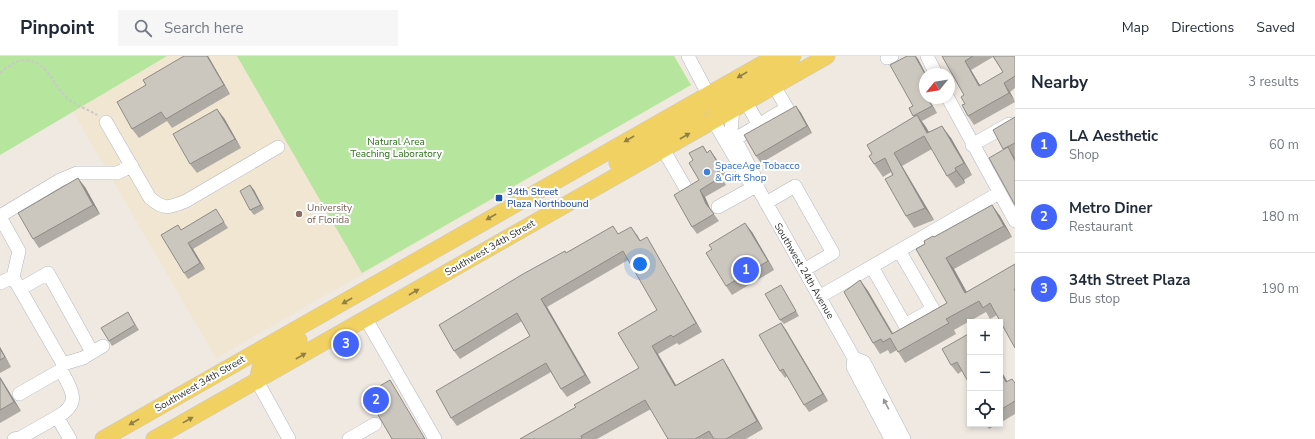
<!DOCTYPE html>
<html lang="en">
<head>
<meta charset="utf-8">
<style>
  body { margin:0; font-family:"Nunito Sans",sans-serif; background:#f6f6f7; color:#1f2937 }
  .controls { position:absolute; right:12px; bottom:12px; display:grid; overflow:hidden; border-radius:0px; box-shadow:0 2px 6px #0003 }
  .controls button { width:36px; height:36px; display:grid; place-items:center; padding:0; border:0; border-bottom:1px solid #e0e1e3; background:#fff; color:#1f2937; font:20px sans-serif }
  .compass { position:absolute; left:919px; top:12px; width:36px; height:36px; border-radius:50%; background:#fff; box-shadow:0 2px 6px #0003; rotate:240deg }
  .you { position:absolute; left:640px; top:208px; width:14px; height:14px; margin:-10px; border:3px solid #fff; border-radius:50%; background:#1a73e8; box-shadow:0 0 0 6px #1a73e833 }
  .badge { display:grid; place-items:center; width:26px; height:26px; border-radius:50%; background:#4264fb; color:#fff; font-size:13px; font-weight:700 }
  .pin { position:absolute; translate:-50% -50%; border:2px solid #fff; box-shadow:0 1px 4px #0006 }
  .list { margin:0; padding:0; list-style:none }
  h2 { display:flex; justify-content:space-between; align-items:center; height:52px; margin:0; padding:0 16px; font-size:17px }
  h2 small { font-size:13px; font-weight:400; color:#747a83 }
  .list li { display:grid; grid-template-columns:26px 1fr auto; gap:12px; align-items:center; box-sizing:border-box; height:72px; padding:0 16px; border-top:1px solid #e0e1e3 }
  .list b { display:block; font-size:15px; white-space:nowrap }
  .list p { margin:0; font-size:13px; white-space:nowrap; color:#747a83 }
  .list em { font-size:13px; font-style:normal; color:#747a83 }
  .icon { flex:none; width:22px; height:22px; fill:none; stroke:currentColor; stroke-width:2; stroke-linecap:round; stroke-linejoin:round }
  .map { position:relative; flex:none; width:1015px; height:383px; overflow:hidden }
  header { display:flex; align-items:center; gap:24px; box-sizing:border-box; height:56px; padding:0 20px; background:#fff; border-bottom:1px solid #e0e1e3 }
  header strong { font-size:19px }
  nav { display:flex; gap:22px; margin-inline-start:auto; font-size:14px }
  .search { width:280px; height:36px; background:#f6f6f7; display:flex; align-items:center; gap:10px; box-sizing:border-box; padding:0 14px; border-radius:0px; color:#747a83; font-size:15px }
  main { display:flex }
  aside { flex:1; background:#fff }
  .map>svg:first-child { display:block }
  .education { fill:#f0e6d1 }
  .park { fill:#b6e59e }
  .lines { fill:none; stroke-linecap:round; stroke-linejoin:round }
  .minor-casing { stroke:#b4b7c1; stroke-width:14 }
  .major-casing { stroke:#c9c9c9; stroke-width:17 }
  .path { stroke:#c9c9c9; stroke-width:2; stroke-dasharray:3 2; stroke-linecap:butt }
  .minor { stroke:#fff; stroke-width:13 }
  .major { stroke:#f2d163; stroke-width:16 }
  .wall { fill:#afaba4; fill-rule:evenodd }
  .shaded-wall { fill:#8e8b86 }
  .building { fill:#cbc7bf; stroke:#8e8b86 }
  .oneway { fill:#908048 }
  .oneway2 { fill:#969696 }
  .shop-dot { fill:#3f7fe0; stroke:#fff; stroke-width:1.5 }
  .transit-dot { fill:#1a4fb4; stroke:#fff; stroke-width:1.5 }
  .education-dot { fill:#8d6e63; stroke:#fff; stroke-width:1.5 }
  .labels { text-anchor:middle; dominant-baseline:central; stroke-width:4; stroke-linejoin:round; paint-order:stroke }
  .park-label { font-size:10px; fill:#2c6e1b; stroke:#fff }
  .shop-label { font-size:10px; fill:#366cbe; stroke:#fff; text-anchor:start }
  .transit-label { font-size:10px; fill:#164399; stroke:#fff; text-anchor:start }
  .education-label { font-size:10px; fill:#785e54; stroke:#fff; text-anchor:start }
  .street-label { font-size:10px; fill:#2e2e2e; stroke:#fff }
</style>
</head>
<body>
<header>
<strong>Pinpoint</strong>
<div class="search"><svg class="icon" aria-label="search" viewBox="0 0 24 24"><circle cx="10" cy="10" r="6"/><path d="M15 15l6 6"/></svg>Search here</div>
<nav><a>Map</a><a>Directions</a><a>Saved</a></nav>
</header>
<main>
<div class="map">
<svg width="1015" height="383" viewBox="0 0 1015 383">
  <rect width="100%" height="100%" fill="#efe9e1"/>
  <path class="education" d="M0 0H674L691 29 216 302 73 56 0 99Z"/>
  <path class="park" d="M0 0H167L0 99Z
    M237 0H674L691 29 362 217Z"/>
  <g class="lines">
    <defs>
      <path id="minor" d="M688 0 708 38
        M927 0 936 18
        M887 2 892 0
        M948 42 1015 165
        M746 46 759 69
        M733 53 731 75 754 119 755 127 854 302 864 306 904 383
        M713 64 748 124
        M106 66 150 142C164 154 169 152 186 145L278 91
        M735 83 787 52 774 30
        M972 89 1009 68
        M663 93 685 131
        M766 147 795 130 833 197 804 214
        M718 151 756 130
        M0 160 60 124 77 117H117L132 110
        M0 161 19 195 13 221 63 308
        M872 211 905 269 933 253 900 196
        M0 227 13 221
        M20 233 48 217 92 296
        M819 241 999 137
        M366 263 435 383
        M854 302 853 311 891 383
        M257 325 289 383
        M19 338 61 314
        M57 361C82 347 72 335 61 314L63 308 83 302 103 290
        M14 383 20 382 57 361 70 383
        M349 383 375 368"/>
      <path id="major" d="M713 64 722 45 788 6 793 0
        M617 107 687 65 698 56 707 41
        M257 325 261 308 299 284
        M103 383 776 0
        M154 383 827 0"/>
    </defs>
    <use href="#minor" class="minor-casing"/>
    <use href="#major" class="major-casing"/>
    <path class="path" d="M0 17C6 12 11 9 18 5 46 0 50 25 65 40 75 50 86 52 97 59"/>
    <use href="#minor" class="minor"/>
    <use href="#major" class="major"/>
  </g>
  <path class="wall" d="M184 0H208L230 38 172 72 167 65 139 82 132 73 146 29Z
    M907 0H916L918 3 925 18V42H928L937 57 922 65 929 76 951 82 972 119 964 124 965 127 956 132 947 120 932 93 902 110 934 164 914 172 906 160 891 116 883 121 874 108 872 98 914 61 909 52 913 50Z
    M942 0H1015V32L1010 36 1015 46 974 69 968 60 965 48 964 39ZM993 1 1003 16 980 30 971 14Z
    M796 50 801 57 812 77 761 107 756 100Z
    M1015 61V149L1004 94Z
    M224 62 241 92 197 117 190 108Z
    M703 90 707 96 715 101 726 119 722 122 726 129 705 141 711 154 719 165 697 178 692 171 699 124 693 104Z
    M250 129 254 134 264 153 254 159 250 154Z
    M85 131 100 158 39 192 33 183Z
    M992 149 1000 160 1012 181 954 213 967 236 1015 208V292L997 259 990 263 986 256 954 274 956 278 905 307 897 294 890 298 888 294 880 298 873 287 860 224 868 235 893 277 947 247 925 188 934 181Z
    M220 160 228 172 193 193 205 213 188 223 184 217 181 174Z
    M752 176 774 214 732 239 726 230Z
    M618 178 637 179 640 185 652 190 702 276 679 289 677 287 658 298 676 329 723 303 728 311 763 373 746 383H668L651 353 597 383H520L576 351 639 312 657 254 628 204 547 251 591 327 567 341 561 333 551 316 457 370 451 362 530 280 522 265 460 303 454 295 566 197Z
    M784 234 799 260 784 268 780 264Z
    M131 261 139 274 112 290 109 285Z
    M781 267 786 274 828 345 809 356 804 349 787 320 785 322 780 315Z
    M970 277 962 315 958 318 951 309Z
    M0 291 11 311 0 317Z
    M1000 313 1007 326 1015 327V358L1000 367Z
    M0 321 21 355 0 367Z
    M986 368H998L989 373Z"/>
  <path class="shaded-wall" d="M207 0H208L230 38 224 29Z
    M915 0 918 3 926 18H925Z
    M965 5 971 14 986 39 979 30Z
    M1004 27 1010 36 1015 45 1009 37Z
    M927 42H928L937 57 932 50Z
    M796 50 801 57 812 77 807 70Z
    M217 53 224 62 241 92 235 83Z
    M917 59 926 71 936 89 927 77Z
    M942 70 951 82 972 119 964 107Z
    M1008 91 1015 102V105Z
    M710 94 715 101 726 119 721 112Z
    M894 97 902 110 934 164 925 152Z
    M955 112 964 124 965 127 956 115Z
    M78 122 85 131 100 158 93 149Z
    M250 129 254 134 264 153 261 149Z
    M700 134 705 141 711 155 706 148Z
    M992 149 1000 160 1012 181 1004 170Z
    M745 167 752 176 774 214 768 205Z
    M631 171 637 179 646 194 640 185Z
    M647 181 652 190 702 276 696 267Z
    M188 187 193 193 205 213 200 207Z
    M946 202 954 213 973 248 965 237Z
    M860 224 868 235 899 289 892 278Z
    M541 243 547 251 591 327 585 319Z
    M781 267 786 274 828 345 823 338Z
    M652 290 658 298 681 338 675 330Z
    M0 291 11 311 5 301 0 293Z
    M723 303 728 311 763 373 757 365Z
    M1000 313 1013 335 1006 326 1000 315Z
    M0 321 21 355 14 346 0 322Z"/>
  <path class="building" d="M184 0H207L224 29 166 63 161 56 132 73 117 46 146 29 143 24Z
    M907 0H915L925 18V28L921 31 925 38V42H927L932 50 913 60 909 52 913 50 890 9Z
    M942 0H973L965 5 979 30 1003 16 993 0H1015V20L1004 27 1009 37 968 60 962 49 965 48 961 41 964 39Z
    M796 50 807 70 756 100 744 79Z
    M217 53 235 83 190 108 173 78Z
    M917 59 927 77 942 70 964 107 955 112 956 115 947 120 924 80 894 97 925 152 906 160 885 123 893 119 885 102 874 108 869 100 872 98 867 89Z
    M1015 61V87L1003 93 993 74Z
    M703 90 707 97 710 94 721 112 717 114 721 121 700 134 706 148 714 158 692 171 674 139 699 124 689 107 693 104 689 97Z
    M1008 91 1015 105V149L989 102Z
    M78 122 93 149 33 183 18 157Z
    M250 129 261 149 250 154 240 135Z
    M992 149 1004 170 946 202 965 237 1015 208V233H1014L1015 235V292L990 247 983 252 979 245 946 263 949 267 898 296 890 282 883 286 881 283 873 287 844 236 860 224 892 278 947 247 916 193 925 188 924 185 933 180 934 181Z
    M216 153 224 166 188 187 200 207 184 217 161 179 178 169 181 174Z
    M745 167 768 205 726 230 706 197 712 193 709 189Z
    M613 170 618 178 631 171 640 185 647 181 696 267 673 281 671 279 652 290 675 330 723 303 757 365 726 383H714L709 375 695 383H668L645 344 581 380 582 383H520L576 351 574 349 639 312 618 277 657 254 623 195 541 243 585 319 561 333 546 307 451 362 436 335 530 280 517 257 454 295 439 269 523 218 565 195 566 197Z
    M781 229 796 255 780 264 765 238Z
    M128 256 135 269 109 285 101 272Z
    M781 267 823 338 804 349 783 313 780 315 759 279Z
    M970 277V329L957 306 951 309 942 293Z
    M0 293 5 301 0 304Z
    M1000 315 1006 326 1012 323 1015 327V345L1000 354Z
    M0 322 14 346 0 354Z
    M390 324 425 383H392L366 338Z"/>
  <defs><path id="oneway-solid" d="M-6-.8H1V-3.2L6.5 0L1 3.2V.8H-6Z"/></defs>
  <g class="oneway">
    <use href="#oneway-solid" transform="translate(742 19) rotate(150)"/>
    <use href="#oneway-solid" transform="translate(685 80) rotate(-30)"/>
    <use href="#oneway-solid" transform="translate(629 83) rotate(150)"/>
    <use href="#oneway-solid" transform="translate(491 161) rotate(150)"/>
    <use href="#oneway-solid" transform="translate(414 236) rotate(-30)"/>
    <use href="#oneway-solid" transform="translate(347 245) rotate(150)"/>
    <use href="#oneway-solid" transform="translate(301 300) rotate(-30)"/>
    <use href="#oneway-solid" transform="translate(188 364) rotate(-29)"/>
    <use href="#oneway-solid" transform="translate(134 366) rotate(150)"/>
  </g>
  <use class="oneway2" href="#oneway-solid" transform="translate(886 348) rotate(-118)"/>
  <circle class="shop-dot" cx="707" cy="116" r="4"/>
  <rect class="transit-dot" x="495" y="138" width="8" height="8" rx="2"/>
  <circle class="education-dot" cx="299" cy="158" r="4"/>
  <g class="labels">
    <g class="park-label">
      <text x="396" y="86">Natural Area<tspan x="396" dy="12">Teaching Laboratory</tspan></text>
    </g>
    <g class="shop-label">
      <text x="715" y="110">SpaceAge Tobacco<tspan x="715" dy="12">&amp; Gift Shop</tspan></text>
    </g>
    <g class="transit-label">
      <text x="507" y="136">34th Street<tspan x="507" dy="12">Plaza Northbound</tspan></text>
    </g>
    <g class="education-label">
      <text x="307" y="152">University<tspan x="307" dy="12">of Florida</tspan></text>
    </g>
    <g class="street-label">
      <text transform="translate(490 192) rotate(-30)">Southwest 34th Street</text>
      <text transform="translate(804 215) rotate(60)">Southwest 24th Avenue</text>
      <text transform="translate(200 328) rotate(-30)">Southwest 34th Street</text>
    </g>
  </g>
</svg>
<div class="controls">
<button>+</button>
<button>−</button>
<button><svg class="icon" aria-label="locate" viewBox="0 0 24 24"><circle cx="12" cy="12" r="6"/><path d="M12 2v4M12 18v4M2 12h4M18 12h4"/></svg></button>
</div>
<svg class="compass" viewBox="-18 -18 36 36"><path d="M0-13l5 13h-10z" fill="#e53935"/><path d="M0 13l5-13h-10z" fill="#747a83"/></svg>
<div class="you"></div>
<div class="pin badge" style="left:746px;top:214px">1</div>
<div class="pin badge" style="left:376px;top:344px">2</div>
<div class="pin badge" style="left:346px;top:288px">3</div>
</div>
<aside>
<h2>Nearby<small>3 results</small></h2>
<ul class="list">
<li><span class="badge">1</span><div><b>LA Aesthetic</b><p>Shop</p></div><em>60 m</em></li>
<li><span class="badge">2</span><div><b>Metro Diner</b><p>Restaurant</p></div><em>180 m</em></li>
<li><span class="badge">3</span><div><b>34th Street Plaza</b><p>Bus stop</p></div><em>190 m</em></li>
</ul>
</aside>
</main>
</body>
</html>
